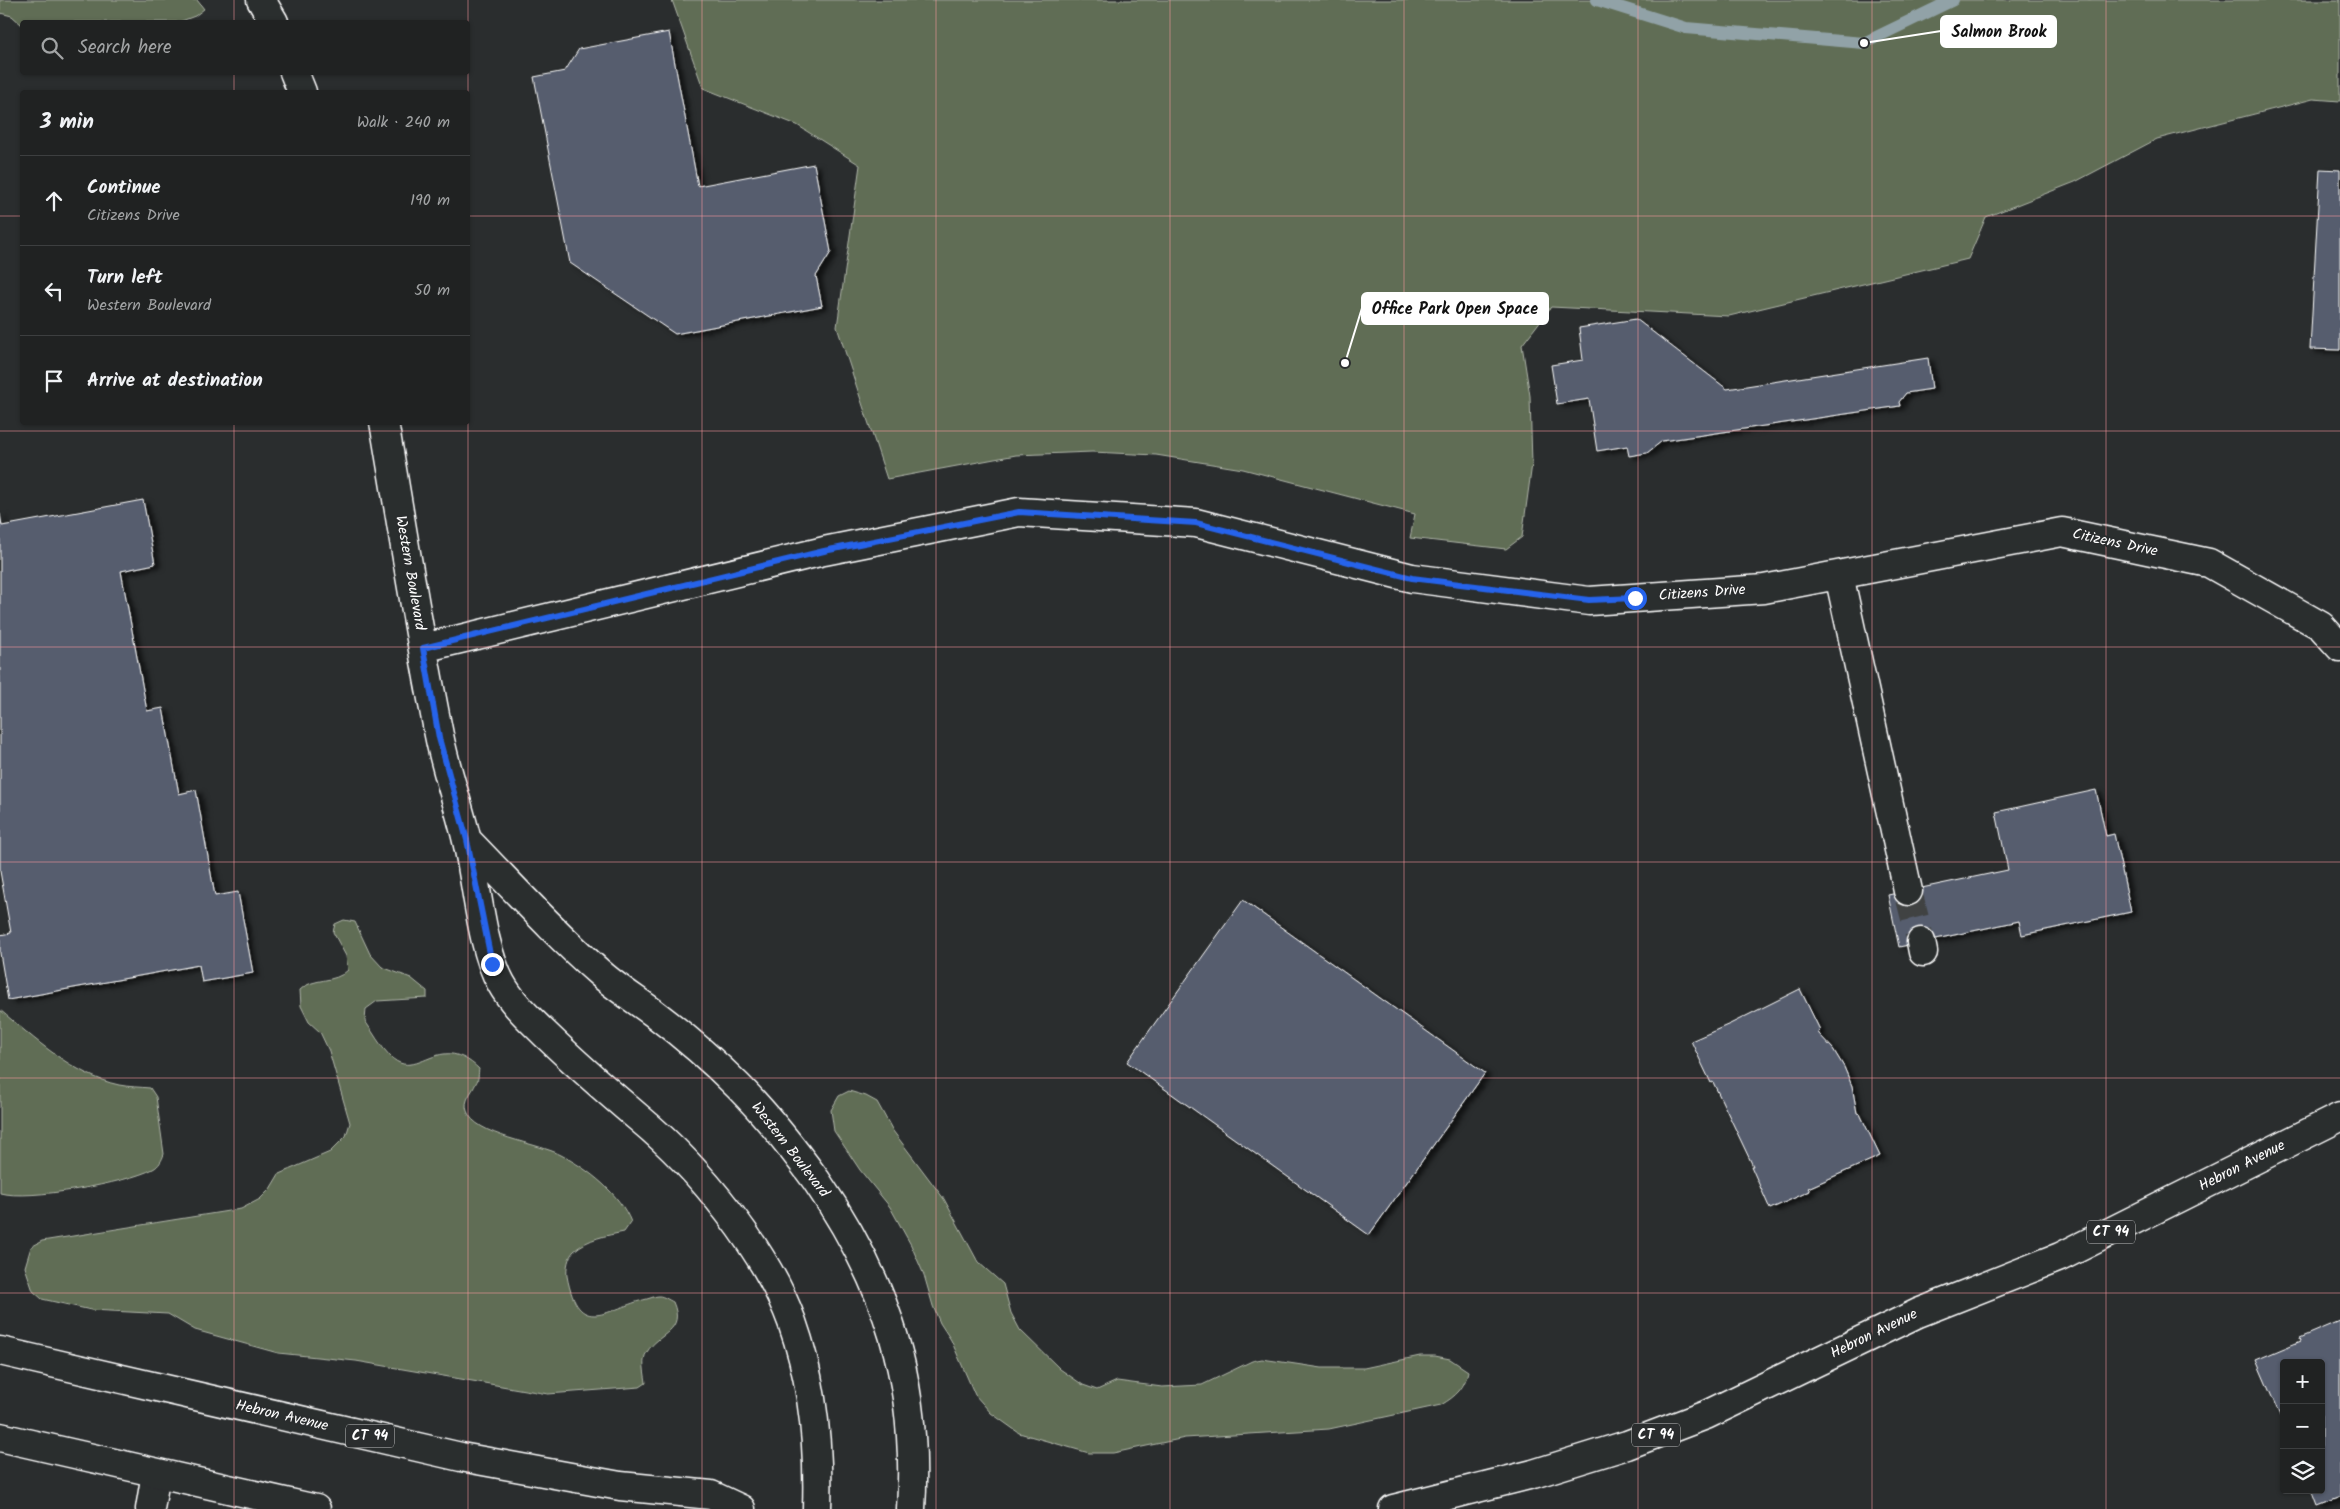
<!DOCTYPE html>
<html lang="en">
<head>
<meta charset="utf-8">
<style>
  body { margin:0; font-family:Kalam,sans-serif; background:#2d2f2f; color:#f1f3f6 }
  .controls { position:absolute; right:15px; bottom:15px; display:grid; overflow:hidden; border-radius:5px; box-shadow:0 1px 4px #0004 }
  .controls button { width:45px; height:45px; display:grid; place-items:center; padding:0; border:0; border-bottom:1px solid #3d3f40; background:#202222; color:#f1f3f6; font:25px sans-serif }
  .stop { position:absolute; width:15px; height:15px; margin:-11px; border:4px solid #2563eb; border-radius:50%; background:#fff }
  .stop.end { background:#2563eb; border-color:#fff; box-shadow:0 1px 5px #0008 }
  .list { margin:0; padding:0; list-style:none }
  h2 { display:flex; justify-content:space-between; align-items:center; height:65px; margin:0; padding:0 20px; font-size:21px }
  h2 small { font-size:16px; font-weight:400; color:#a2a4a5 }
  .list li { display:grid; grid-template-columns:32px 1fr auto; gap:15px; align-items:center; box-sizing:border-box; height:90px; padding:0 20px; border-top:1px solid #3d3f40 }
  .list b { display:block; font-size:19px; white-space:nowrap }
  .list p { margin:0; font-size:16px; white-space:nowrap; color:#a2a4a5 }
  .list em { font-size:16px; font-style:normal; color:#a2a4a5 }
  .icon { flex:none; width:28px; height:28px; fill:none; stroke:currentColor; stroke-width:2; stroke-linecap:round; stroke-linejoin:round }
  .map { position:relative; flex:none; width:2340px; height:1509px; overflow:hidden }
  .search { position:absolute; background:#202222; box-shadow:0 1px 4px #0004; left:20px; top:20px; width:450px; height:55px; display:flex; align-items:center; gap:12px; box-sizing:border-box; padding:0 18px; border-radius:5px; color:#a2a4a5; font-size:19px }
  .panel { position:absolute; background:#202222; box-shadow:0 1px 4px #0004; left:20px; top:90px; width:450px; height:335px; border-radius:5px }
  .map>svg:first-child { display:block }
  .green { fill:#606d55; stroke:#b0b6aa }
  .lines { fill:none; stroke-linecap:round; stroke-linejoin:round }
  .stream { stroke:#91a2a7; stroke-width:12 }
  .building { fill:#565d6e; stroke:#fff; filter:url(#shadow) }
  .minor-tunnel { stroke:#3f4243; stroke-width:28; stroke-dasharray:28 14; stroke-linecap:butt }
  .minor-casing { stroke:#fff; stroke-width:31 }
  .major-casing { stroke:#fff; stroke-width:31 }
  .minor { stroke:#2a2d2e; stroke-width:28 }
  .major { stroke:#2a2d2e; stroke-width:28 }
  .route { stroke:#2563eb; stroke-width:6 }
  .grid { fill:none; stroke:#ff9aa2; stroke-width:1; stroke-opacity:0.55 }
  .labels { text-anchor:middle; dominant-baseline:central; stroke-width:4; stroke-linejoin:round; paint-order:stroke }
  .shield { fill:#2a2d2e; stroke:#bfc0c0; stroke-width:1 }
  .shield-label { font-size:14px; font-weight:bold; fill:#fff }
  .street-label { font-size:15px; fill:#fff; stroke:#2a2d2e }
  .leader { fill:none; stroke:#fff; stroke-width:2 }
  .callout-dot { fill:#fff; stroke:#2a2d2e; stroke-width:2 }
  .callout { fill:#fff; stroke:#fff; stroke-width:2 }
  .callout-label { font-size:16px; text-anchor:middle; font-weight:bold; fill:#111 }
</style>
</head>
<body>
<div class="map">
<svg width="2340" height="1509" viewBox="0 0 2340 1509">
  <defs>
    <filter id="shadow"><feDropShadow dx="5.5" dy="3" stdDeviation="2.5" flood-color="#0009"/></filter>
  </defs>
  <rect width="100%" height="100%" fill="#2a2d2e"/>
  <filter id="ink" filterUnits="userSpaceOnUse"><feTurbulence type="fractalNoise" baseFrequency=".02" numOctaves="2"/><feDisplacementMap in="SourceGraphic" scale="10" xChannelSelector="R" yChannelSelector="G"/><feConvolveMatrix kernelMatrix="1 2 1 2 8 2 1 2 1" color-interpolation-filters="sRGB"/></filter>
  <g filter="url(#ink)">
    <path class="green" d="M0 0H197L204 9 195 16 179 22H22V25L12 16 0 13Z
      M672 0H2340V101L2313 99 2157 139 2075 182 1986 217 1968 259 1729 316 1551 307 1522 345 1530 396 1532 464 1522 537 1506 549 1410 538 1415 514 1243 469 1156 455 1092 452 1016 455 887 479 837 327 860 165 797 125 703 88Z
      M344 920 355 922 370 954 382 967 411 978 427 991V998L377 1001 366 1009 365 1021C373 1032 380 1046 390 1056 408 1075 425 1056 444 1054 457 1052 470 1060 479 1069 478 1074 479 1079 476 1083 472 1093 463 1100 467 1111 475 1136 539 1143 561 1155 588 1169 620 1194 631 1222L624 1232C605 1236 589 1238 574 1251 568 1257 566 1268 567 1276 579 1340 607 1308 647 1299 651 1298 655 1296 659 1296 663 1296 669 1300 673 1302 686 1332 659 1332 647 1352 641 1360 645 1373 646 1383L640 1387 548 1394 356 1361 278 1353 195 1330 168 1314 91 1310 42 1299 33 1291 25 1267 31 1247 42 1241 241 1209 260 1199 270 1189 279 1174 330 1152 346 1136 350 1123 329 1051 320 1032 309 1022 301 1006 300 990C312 977 335 984 348 970L346 956 333 932 335 924Z
      M0 1010C35 1039 73 1075 119 1085 129 1087 140 1087 150 1088L156 1097 164 1154C162 1160 159 1166 153 1169 127 1183 28 1201 0 1193Z
      M849 1091 866 1096 877 1102 893 1131 944 1199 978 1262 1003 1284 1011 1313 1020 1330 1060 1369 1083 1385 1097 1390 1117 1381 1162 1387 1202 1385 1252 1361 1262 1359 1322 1368H1364L1420 1356H1435L1450 1359 1468 1371C1465 1388 1456 1396 1441 1405L1329 1429 1185 1438 1113 1453H1089L1019 1433 991 1413 975 1395 951 1340 940 1323 933 1306 924 1275 911 1245 890 1207 860 1170 834 1131 831 1110 839 1096Z"/>
    <g class="lines">
      <path class="stream" d="M1597 0 1686 28 1864 43 1953 0"/>
    </g>
    <path class="building" d="M669 32 698 186 814 164 831 252 816 276 822 306 675 334 570 263 534 77 565 71 579 49Z
      M2320 169 2340 170V350L2310 349Z
      M1636 319 1727 389 1928 358 1932 389 1906 393 1899 402 1900 406 1662 441 1647 453 1629 456 1627 446 1597 451 1589 399 1557 404 1551 365 1583 360 1579 328Z
      M143 500 155 564 121 571 147 711 163 708 179 794 196 790 215 896 238 892 253 973 202 982 199 965 8 1000 0 953V935L11 933 0 871V513L2 526Z
      M2096 790 2106 836 2114 834 2131 912 2022 935 2019 921 1899 947 1888 895 2008 870 1996 812Z
      M1243 900 1485 1073 1369 1235 1127 1062Z
      M1800 989 1820 1030 1818 1032 1819 1034 1833 1049 1844 1067 1852 1086 1857 1113 1860 1114 1880 1156 1808 1188 1810 1191 1770 1209 1751 1166H1753L1713 1082 1711 1083 1691 1041 1730 1024Z
      M2340 1321V1497L2317 1506 2311 1490H2321V1363H2284V1425L2256 1360 2301 1341 2300 1338Z"/>
    <g class="lines">
      <path class="minor-tunnel" d="M1908 891 1921 942"/>
      <defs>
        <path id="minor" d="M261 0 274 22
          M294 72 302 92
          M384 422C402 527 418 631 439 735 446 771 459 806 467 841 477 883 481 947 501 983 512 1003 529 1018 545 1034 576 1064 607 1091 640 1119 699 1168 766 1250 792 1322 813 1381 819 1447 817 1509
          M1839 575 1908 891
          M423 648 824 551 1019 512 1196 523 1412 578 1589 601 1764 589 2062 532 2209 563 2321 626 2340 647
          M467 840C511 885 554 933 601 974 618 989 638 1001 655 1014 684 1036 713 1061 738 1086 767 1115 792 1147 816 1180 888 1285 919 1382 911 1509
          M1921 942 1923 952
          M150 1509 156 1473"/>
        <path id="major" d="M0 1351 461 1457 620 1486 711 1495 741 1509
          M0 1437 316 1509
          M1393 1509 1533 1474 1627 1445 1706 1415 1918 1313 2060 1257 2340 1117"/>
      </defs>
      <use href="#minor" class="minor-casing"/>
      <use href="#major" class="major-casing"/>
      <use href="#minor" class="minor"/>
      <use href="#major" class="major"/>
    </g>
  </g>
  <g class="lines" filter="url(#ink)">
    <path class="route" d="M492 964 467 840 439 738 423 648 824 551 1019 512 1196 523 1412 578 1589 600 1635 598"/>
  </g>
  <path class="grid" d="M234 0V22M468 0V1509M702 0V1509M936 0V1509M1170 0V1509M1404 0V1509M1638 0V1509M1872 0V1509M2106 0V1509M234 72V92M0 216H22M468 216H2340M234 422V1509M0 431H2340M0 647H2340M0 862H2340M0 1078H2340M0 1293H2340"/>
  <g class="labels">
    <g class="shield">
      <rect x="2087" y="1220.5" width="48" height="23" rx="4"/>
      <rect x="1632" y="1423.5" width="48" height="23" rx="4"/>
      <rect x="346" y="1424.5" width="48" height="23" rx="4"/>
    </g>
    <g class="shield-label">
      <text x="2111" y="1232">CT 94</text>
      <text x="1656" y="1435">CT 94</text>
      <text x="370" y="1436">CT 94</text>
    </g>
    <g class="street-label">
      <text transform="translate(2115 543) rotate(12)">Citizens Drive</text>
      <text transform="translate(410 573) rotate(80)">Western Boulevard</text>
      <text transform="translate(1702 593) rotate(-4)">Citizens Drive</text>
      <text transform="translate(790 1150) rotate(52)">Western Boulevard</text>
      <text transform="translate(2242 1166) rotate(-27)">Hebron Avenue</text>
      <text transform="translate(1874 1334) rotate(-26)">Hebron Avenue</text>
      <text transform="translate(282 1416) rotate(13)">Hebron Avenue</text>
    </g>
  </g>
  <path class="leader" d="M1864 43L1941 31M1345 363L1362 308"/>
  <g class="callout-dot">
    <circle cx="1864" cy="43" r="5"/>
    <circle cx="1345" cy="363" r="5"/>
  </g>
  <g class="callout">
    <rect x="1941" y="16" width="115" height="31" rx="5"/>
    <rect x="1362" y="293" width="186" height="31" rx="5"/>
  </g>
  <g class="callout-label">
    <text x="1999" y="37">Salmon Brook</text>
    <text x="1455" y="314">Office Park Open Space</text>
  </g>
</svg>
<div class="controls">
<button>+</button>
<button>−</button>
<button><svg class="icon" aria-label="layers" viewBox="0 0 24 24"><path d="M12 4l9 5-9 5-9-5zM3 14l9 5 9-5"/></svg></button>
</div>
<div class="stop" style="left:1635px;top:598px"></div>
<div class="stop end" style="left:492px;top:964px"></div>
<div class="search"><svg class="icon" aria-label="search" viewBox="0 0 24 24"><circle cx="10" cy="10" r="6"/><path d="M15 15l6 6"/></svg>Search here</div>
<section class="panel">
<h2>3 min<small>Walk · 240 m</small></h2>
<ul class="list">
<li><svg class="icon" aria-label="ahead" viewBox="0 0 24 24"><path d="M12 20V5M6 11l6-6 6 6"/></svg><div><b>Continue</b><p>Citizens Drive</p></div><em>190 m</em></li>
<li><svg class="icon" aria-label="left" viewBox="0 0 24 24"><path d="M17 20v-9H6M10 6l-5 5 5 5"/></svg><div><b>Turn left</b><p>Western Boulevard</p></div><em>50 m</em></li>
<li><svg class="icon" aria-label="arrive" viewBox="0 0 24 24"><path d="M6 21V4h12l-3 4 3 4H6"/></svg><div><b>Arrive at destination</b></div></li>
</ul>
</section>
</div>
</body>
</html>
